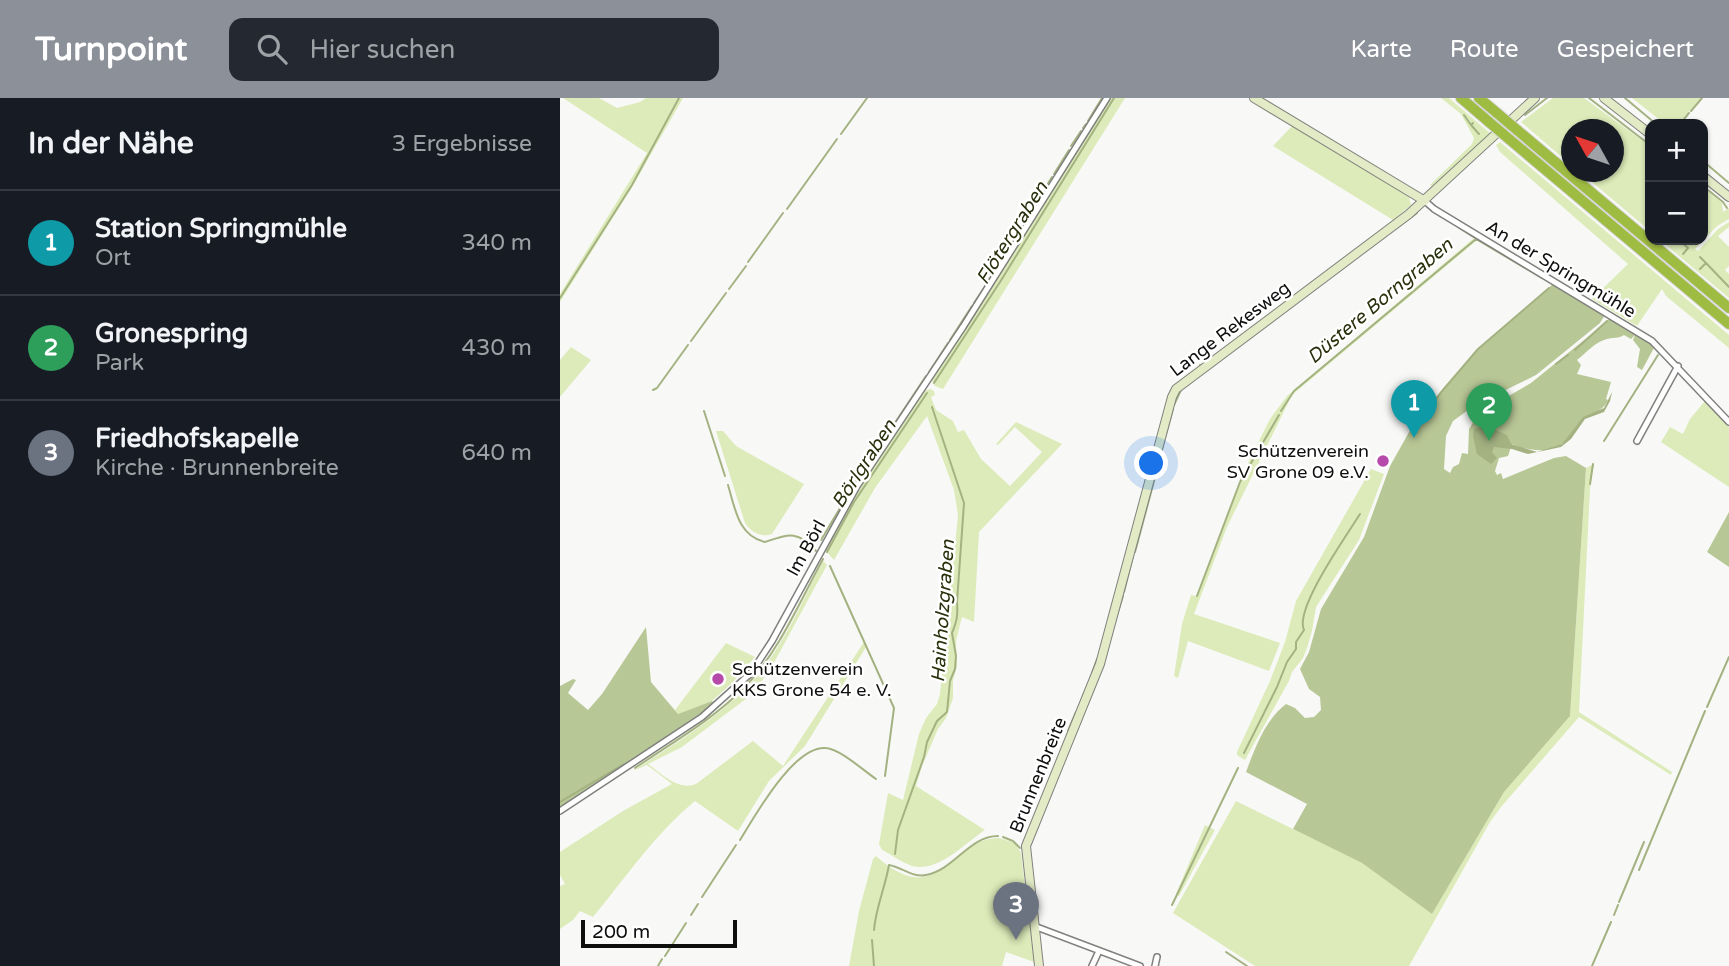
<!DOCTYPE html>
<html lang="de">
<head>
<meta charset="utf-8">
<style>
  body { margin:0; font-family:"Varela Round",sans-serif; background:#242831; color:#f1f3f6 }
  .controls { position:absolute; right:21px; top:21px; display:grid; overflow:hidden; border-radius:14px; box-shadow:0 2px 5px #0004 }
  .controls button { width:63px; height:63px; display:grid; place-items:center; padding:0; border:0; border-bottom:2px solid #363941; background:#171b24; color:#f1f3f6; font:35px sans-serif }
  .compass { position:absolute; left:1001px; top:21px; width:63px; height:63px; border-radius:50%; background:#171b24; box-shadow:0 2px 5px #0004; rotate:310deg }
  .scale { position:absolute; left:21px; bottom:18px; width:156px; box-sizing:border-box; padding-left:7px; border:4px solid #0e0e0d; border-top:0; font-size:19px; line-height:24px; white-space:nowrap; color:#0e0e0d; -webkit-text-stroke:5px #fff; paint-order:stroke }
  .you { position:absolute; left:592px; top:366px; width:24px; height:24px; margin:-18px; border:5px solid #fff; border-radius:50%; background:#1a73e8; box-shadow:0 0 0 10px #1a73e833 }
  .badge { display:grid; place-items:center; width:46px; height:46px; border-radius:50%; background:#8c9099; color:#fff; font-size:23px; font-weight:700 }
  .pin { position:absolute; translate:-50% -58px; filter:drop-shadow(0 2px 4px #0008) }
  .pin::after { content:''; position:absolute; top:37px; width:24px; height:21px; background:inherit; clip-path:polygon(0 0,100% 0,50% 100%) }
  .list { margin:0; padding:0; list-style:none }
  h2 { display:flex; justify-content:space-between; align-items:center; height:91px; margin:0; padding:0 28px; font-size:30px }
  h2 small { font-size:23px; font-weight:400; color:#9ea1a6 }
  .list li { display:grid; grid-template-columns:46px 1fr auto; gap:21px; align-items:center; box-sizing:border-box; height:105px; padding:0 28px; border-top:2px solid #363941 }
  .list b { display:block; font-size:26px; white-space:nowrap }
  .list p { margin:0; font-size:23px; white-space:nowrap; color:#9ea1a6 }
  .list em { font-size:23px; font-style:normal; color:#9ea1a6 }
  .icon { flex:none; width:38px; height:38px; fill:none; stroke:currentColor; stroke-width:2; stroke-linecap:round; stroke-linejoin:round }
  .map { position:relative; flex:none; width:1169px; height:868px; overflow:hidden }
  header { display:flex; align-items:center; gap:42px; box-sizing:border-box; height:98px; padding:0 35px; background:#8c9099; color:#fff }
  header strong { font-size:33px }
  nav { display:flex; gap:38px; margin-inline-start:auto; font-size:24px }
  .search { width:490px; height:63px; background:#242831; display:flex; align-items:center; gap:18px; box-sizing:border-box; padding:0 24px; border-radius:14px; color:#9ea1a6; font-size:26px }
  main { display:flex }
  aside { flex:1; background:#171b24 }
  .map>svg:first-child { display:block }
  .green { fill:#dcebb9 }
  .forest { fill:#b8c796 }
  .water { fill:#a4b282 }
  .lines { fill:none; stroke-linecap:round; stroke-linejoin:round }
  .stream { stroke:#a4b282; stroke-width:2 }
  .street-casing { stroke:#80817e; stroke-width:8 }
  .secondary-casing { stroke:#80817e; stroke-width:10 }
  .highway-casing { stroke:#d4d4d3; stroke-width:12 }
  .street { stroke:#fff; stroke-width:5 }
  .secondary { stroke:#e2ebc6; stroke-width:8 }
  .highway { stroke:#9fbc42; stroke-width:10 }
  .highway-bridge-casing { stroke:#d4d4d3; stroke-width:12; stroke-linecap:butt }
  .highway-bridge { stroke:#9fbc42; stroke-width:10 }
  .poi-dot { fill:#b64aab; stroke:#fff; stroke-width:2.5 }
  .labels { text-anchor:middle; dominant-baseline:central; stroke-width:5; stroke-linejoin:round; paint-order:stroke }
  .street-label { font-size:18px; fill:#0e0e0d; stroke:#fff }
  .poi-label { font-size:18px; fill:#0e0e0d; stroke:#fff; text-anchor:end }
  .water-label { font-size:19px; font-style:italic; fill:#28310c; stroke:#fff }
</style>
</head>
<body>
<header>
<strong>Turnpoint</strong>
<div class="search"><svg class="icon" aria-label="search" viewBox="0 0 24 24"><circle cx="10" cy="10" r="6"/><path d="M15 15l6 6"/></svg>Hier suchen</div>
<nav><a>Karte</a><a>Route</a><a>Gespeichert</a></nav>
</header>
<main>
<aside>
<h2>In der Nähe<small>3 Ergebnisse</small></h2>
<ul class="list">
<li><span class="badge" style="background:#0f9aa8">1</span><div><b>Station Springmühle</b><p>Ort</p></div><em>340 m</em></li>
<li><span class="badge" style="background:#2e9e5b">2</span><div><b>Gronespring</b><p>Park</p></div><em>430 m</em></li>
<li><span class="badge" style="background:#6b7280">3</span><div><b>Friedhofskapelle</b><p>Kirche · Brunnenbreite</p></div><em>640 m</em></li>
</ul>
</aside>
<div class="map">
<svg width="1169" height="868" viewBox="0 0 1169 868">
  <rect width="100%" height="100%" fill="#f8f9f6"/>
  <path class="green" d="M3 0H39L57 10 80 4 86 0H123L71 91 0 204V196L87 55Z
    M549 0H565L383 291 375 288 371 281Z
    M881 0H889L931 36 873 89 870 87 912 46 914 40 901 16Z
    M993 0H1024L1090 48V133L1020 74H1054V32H1012L1011 67 961 24Z
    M1072 0H1141L1118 26H1105Z
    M732 28 738 29 849 99 851 107 833 122 713 48Z
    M940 44 1169 237V250L1106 198 1102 191 1077 228 1032 201 1068 166 940 54 936 47Z
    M1143 89 1162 105 1163 114 1169 110V121L1157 128 1135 151 1138 153 1158 131 1169 124V129L1158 138 1169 149V168L1165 172 1169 176V200L1100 142H1143Z
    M913 141 916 143 732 297 667 429 634 516 720 545 709 573 628 543 618 580 614 578 622 526 631 497 636 498 689 363 710 321 727 298Z
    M11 249 31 262 0 299V262Z
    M370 291 374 293 375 297 371 299 376 312 393 323 398 334 404 332 421 361 450 388 482 354 455 329 438 347 436 346 456 324 502 346 419 434 414 524 402 519 396 543 397 568 393 582V600L386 620 378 631 362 668 356 688 425 732C405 745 378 775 352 768 341 764 332 757 322 752L319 746 328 695 343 702 359 636 366 620 377 606 380 596 398 417 394 392 367 318 315 390 274 462 264 451 289 403 362 294Z
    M1145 303 1169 329V389L1101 344 1110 329 1123 336 1130 321Z
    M156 333H163L176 348 244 386 212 436C201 440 191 434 185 425Z
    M1034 366 1030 391 1019 614 1112 674 1111 677 1019 619 941 709 930 724 849 868H695L613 815 676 703 802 765 872 816 944 694 1010 618 1026 370Z
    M811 371 824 376 799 442 756 509 752 533 747 550 743 560 732 574 729 583 685 662 677 657V654L710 583 725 544 736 503Z
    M263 463 267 467 210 572 191 597 122 649 88 666C102 676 118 693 136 686L193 643 223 668 304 544 306 549 245 648 209 683 178 733 135 703C94 737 67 778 33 819L20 813 13 822 0 831V788L5 786 0 777V754L63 713 112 686 87 667 73 673C123 640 178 609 212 558 232 529 247 494 263 463Z
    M166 545 195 559 174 583 152 603 118 616 115 612Z
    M645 727 655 732 619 798 616 796Z
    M439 740 455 745 461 755 474 864 446 854 442 868H289L299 813 313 761 316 758C380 815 388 740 439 740Z"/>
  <path class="forest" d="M993 186 1045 217 1040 225 976 277 915 307 893 323 886 338 884 371 890 375 893 369 899 366 902 355 908 356 909 331 919 315 971 285 1039 230 1050 220 1095 248 1082 272 1077 269 1080 251 1073 242 1075 237 1071 241 1064 237C1058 241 1054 239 1047 241 1035 244 1026 255 1017 262L1021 267 1017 276 1051 284 1046 301 1048 302C1042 315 1033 313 1023 321 1017 326 1014 332 1009 339 995 357 971 354 952 346L948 358 939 360 935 373 937 377 941 375 943 381 994 360 1006 358 1026 370 1010 618 944 694 872 816 802 765 733 731 747 706 686 674C695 650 705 622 726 606L735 610 745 620 754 619 761 612 760 599 749 591 740 571 749 554 761 511 804 439 830 368 857 320 918 251Z
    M1169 414V469L1147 454Z
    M86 529 91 584 118 616 152 603 155 606 0 710V588L13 581 16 582 8 595 28 612 42 596Z"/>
  <path class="water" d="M1052 294 1050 303 1044 314 1025 321 1011 341 1001 349 968 356 952 351 934 349 932 354 937 360 931 366 917 356 913 338 914 331 921 329 927 322 933 325 935 332 947 337 951 346 977 354 1002 346 1023 319 1044 310Z"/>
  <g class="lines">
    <path class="stream" d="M1029 0 1090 47
      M1065 0 1096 26
      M1131 13 1142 0
      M904 17 911 27
      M965 17 987 0
      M528 23 542 0
      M913 25 911 27 919 36
      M1120 26 1129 15
      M523 30 526 26
      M281 36 307 0
      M511 48 521 33
      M1143 63 1169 85
      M494 76 509 52
      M1143 88 1163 104 1167 110
      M479 100 492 79
      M227 111 277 41
      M465 124 477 104
      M1086 126 1090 122
      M898 129 915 140
      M830 135 857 115
      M822 141 827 137
      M1119 142 1128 150 1123 156
      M448 150 462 129
      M1140 159 1146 165 1140 171
      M188 164 223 115
      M1146 165 1169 189
      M429 182 446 153
      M169 191 186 168
      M0 200 72 87 119 0
      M414 205 426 187
      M390 242 412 208
      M131 243 166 195
      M1015 252 1047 223
      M996 266 1008 257
      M640 267H642
      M369 274 388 245
      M374 285 440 184 554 0
      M93 292 97 290 128 247
      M614 307 621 292
      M144 313 165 378
      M721 313 734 293 916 141 982 180
      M853 332 883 292 918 251 989 190
      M1044 343 1098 257
      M598 366 613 311
      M1030 386 1033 366
      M168 387C175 410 178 438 205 444 229 436 238 432 256 453
      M261 442 295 385 366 278
      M267 454 294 404 367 295
      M575 454 597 372
      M270 468 334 610 325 678
      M564 494 573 458
      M637 498 680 384 719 317
      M555 524 563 498
      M532 575 537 561
      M1147 609 1169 559
      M508 633 516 614
      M684 655 717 589 727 564 736 551V544L744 532C734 511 787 437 800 416
      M75 670C113 644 152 622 184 590 219 554 239 505 263 461
      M0 704 64 666
      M443 739 453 743 460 750
      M180 742C195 718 234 647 266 650 280 651 304 673 316 681
      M335 756 338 732 364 659 367 644 377 623 387 614 390 583 395 571 396 558 392 535C397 523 398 517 397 504L404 405 372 309
      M1079 772 1145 613
      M142 799 176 747
      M1059 804 1084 744
      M612 807 678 670
      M131 817 138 806
      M1054 817 1058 807
      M314 832C316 809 325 790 329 767 342 769 352 780 366 777 394 772 409 738 438 738
      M312 842 314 868
      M666 854 687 868
      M105 858 126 825
      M98 868 102 861
      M1032 868 1051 824"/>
    <defs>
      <path id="street" d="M865 103 874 111 1092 243 1169 324
        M1077 343 1118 268
        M0 713 142 619 191 575 212 543 297 388 403 229 547 0
        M474 828 580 868
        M532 868 539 853
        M595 868 597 859"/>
      <path id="secondary" d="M694 0 865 103
        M1044 0 1090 36
        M1143 78 1169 99
        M479 868 466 748 540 566 612 299 616 291 849 116 975 0"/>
      <path id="highway" d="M901 0 929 24
        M919 0 937 15
        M957 32 1169 210
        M949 41 1169 226"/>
    </defs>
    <use href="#street" class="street-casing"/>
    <use href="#secondary" class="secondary-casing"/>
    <use href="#highway" class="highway-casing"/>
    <use href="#street" class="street"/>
    <use href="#secondary" class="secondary"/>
    <use href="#highway" class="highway"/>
    <defs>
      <path id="highway-bridge" d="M937 15 957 32
        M929 24 949 41"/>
    </defs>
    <use href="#highway-bridge" class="highway-bridge-casing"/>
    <use href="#highway-bridge" class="highway-bridge"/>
  </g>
  <g class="poi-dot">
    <circle cx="823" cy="363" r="7"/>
    <circle cx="158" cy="581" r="7"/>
  </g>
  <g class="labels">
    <g class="street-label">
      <text transform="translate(1001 171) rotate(31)">An der Springmühle</text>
      <text transform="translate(670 231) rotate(-37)">Lange Rekesweg</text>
      <text transform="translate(246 450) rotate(-61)">Im Börl</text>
      <text transform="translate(478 677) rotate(-68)">Brunnenbreite</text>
    </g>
    <g class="poi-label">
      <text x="809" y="353">Schützenverein<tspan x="809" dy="21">SV Grone 09 e.V.</tspan></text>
      <text x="172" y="571" text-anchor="start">Schützenverein<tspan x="172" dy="21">KKS Grone 54 e. V.</tspan></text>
    </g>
    <g class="water-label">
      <text transform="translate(452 135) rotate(-58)">Flötergraben</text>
      <text transform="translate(820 203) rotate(-40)">Düstere Borngraben</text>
      <text transform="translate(304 366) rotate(-57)">Börlgraben</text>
      <text transform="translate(383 513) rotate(-86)">Hainholzgraben</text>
    </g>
  </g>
</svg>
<div class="controls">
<button>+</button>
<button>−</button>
</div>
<svg class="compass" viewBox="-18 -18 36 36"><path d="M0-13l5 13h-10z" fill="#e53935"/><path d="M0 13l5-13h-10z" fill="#9ea1a6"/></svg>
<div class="scale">200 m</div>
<div class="you"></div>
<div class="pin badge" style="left:854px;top:340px;background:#0f9aa8">1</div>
<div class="pin badge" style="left:929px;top:343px;background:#2e9e5b">2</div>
<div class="pin badge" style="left:456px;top:842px;background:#6b7280">3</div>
</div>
</main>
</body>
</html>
